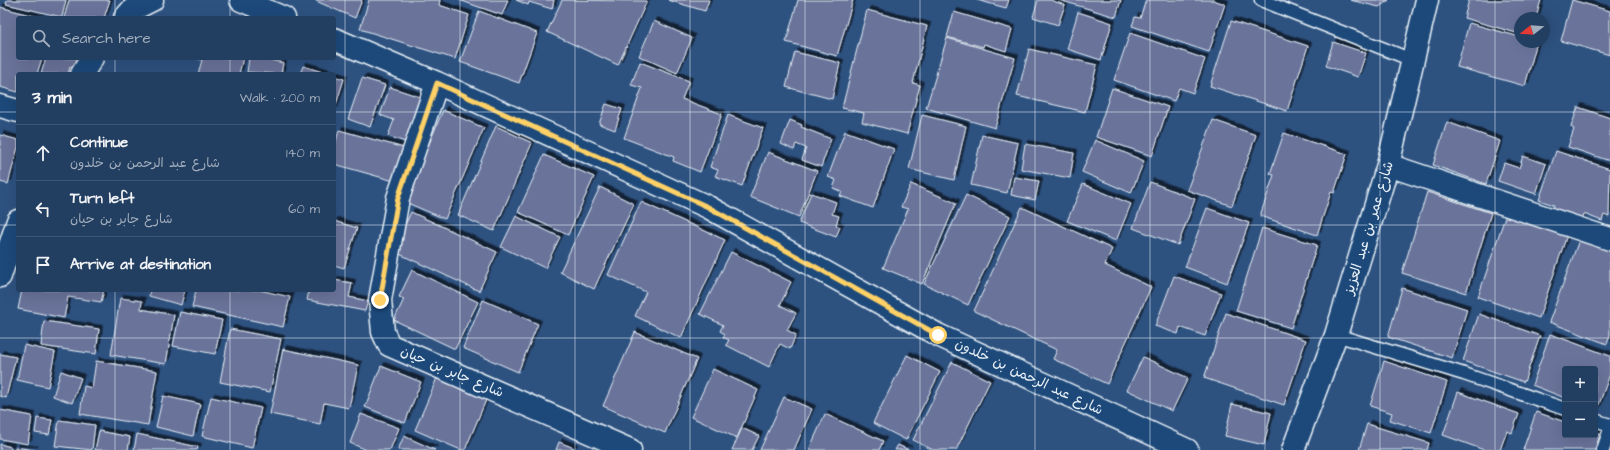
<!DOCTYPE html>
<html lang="en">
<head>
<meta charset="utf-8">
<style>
  body { margin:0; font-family:"Architects Daughter","Playpen Sans Arabic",sans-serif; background:#2a4566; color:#f1f3f6 }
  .controls { position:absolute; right:12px; bottom:12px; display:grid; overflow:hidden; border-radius:4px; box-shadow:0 4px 16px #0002 }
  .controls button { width:36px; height:36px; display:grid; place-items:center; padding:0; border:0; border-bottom:1px solid #3f5775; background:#223e60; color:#f1f3f6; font:20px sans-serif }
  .compass { position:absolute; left:1514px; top:12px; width:36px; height:36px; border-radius:50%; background:#223e60; box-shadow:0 4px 16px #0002; rotate:253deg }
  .stop { position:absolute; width:12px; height:12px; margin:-9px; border:3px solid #ffd166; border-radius:50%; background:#fff }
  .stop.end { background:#ffd166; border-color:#fff; box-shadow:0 1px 4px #0008 }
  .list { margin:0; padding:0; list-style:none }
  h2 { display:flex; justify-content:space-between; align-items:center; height:52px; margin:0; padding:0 16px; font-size:17px }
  h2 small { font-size:13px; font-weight:400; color:#a2aebd }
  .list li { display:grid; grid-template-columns:26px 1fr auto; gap:12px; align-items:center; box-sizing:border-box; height:56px; padding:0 16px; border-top:1px solid #3f5775 }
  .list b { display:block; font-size:15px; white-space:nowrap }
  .list p { margin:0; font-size:13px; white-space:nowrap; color:#a2aebd }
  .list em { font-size:13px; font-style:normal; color:#a2aebd }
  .icon { flex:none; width:22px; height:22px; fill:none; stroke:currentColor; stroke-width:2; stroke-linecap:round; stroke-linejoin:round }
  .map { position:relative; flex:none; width:1610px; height:450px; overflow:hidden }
  .search { position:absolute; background:#223e60; box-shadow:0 4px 16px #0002; left:16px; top:16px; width:320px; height:44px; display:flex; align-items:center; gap:10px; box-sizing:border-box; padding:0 14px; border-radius:4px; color:#a2aebd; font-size:15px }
  .panel { position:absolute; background:#223e60; box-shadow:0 4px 16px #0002; left:16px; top:72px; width:320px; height:220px; border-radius:4px }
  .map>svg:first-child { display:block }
  .building { fill:#6a739a; stroke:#e8f1f8; filter:url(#shadow) }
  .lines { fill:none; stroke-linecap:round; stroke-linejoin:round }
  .lane-casing { stroke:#e8f1f8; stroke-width:15 }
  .street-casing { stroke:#e8f1f8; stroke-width:25 }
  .secondary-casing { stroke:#e8f1f8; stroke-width:25 }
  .lane { stroke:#1f4a7a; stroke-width:12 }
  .street { stroke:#1f4a7a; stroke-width:22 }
  .secondary { stroke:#1f4a7a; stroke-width:22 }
  .route { stroke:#ffd166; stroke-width:5 }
  .grid { fill:none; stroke:#e8f1f8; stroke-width:1; stroke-opacity:0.55 }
  .labels { text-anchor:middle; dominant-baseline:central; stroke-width:3; stroke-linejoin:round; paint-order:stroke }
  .street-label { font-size:14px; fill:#e8f1f8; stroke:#1f4a7a }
</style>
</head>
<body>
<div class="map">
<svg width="1610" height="450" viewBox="0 0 1610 450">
  <defs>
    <filter id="shadow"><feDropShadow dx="3.5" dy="-3.5" stdDeviation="0" flood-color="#0009"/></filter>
  </defs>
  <rect width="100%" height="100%" fill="#2e5280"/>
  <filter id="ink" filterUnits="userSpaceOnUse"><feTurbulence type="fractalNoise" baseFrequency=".025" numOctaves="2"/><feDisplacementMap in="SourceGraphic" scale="8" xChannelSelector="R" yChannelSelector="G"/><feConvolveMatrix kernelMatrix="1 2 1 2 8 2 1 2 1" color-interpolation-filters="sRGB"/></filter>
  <g filter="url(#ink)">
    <path class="building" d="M7 0H66L62 17 6 4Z
      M69 0H110L104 18H64Z
      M316 0H362L355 18 316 1Z
      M369 0H440L439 5 469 15 455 59 360 29Z
      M459 0H508L502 15Z
      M516 0H554L552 9 529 2 528 5Z
      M562 0 647 1 618 65 547 32Z
      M668 0H709L705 11Z
      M798 0H853L837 56 786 42Z
      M977 0H1009L1006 8Z
      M1038 0H1050L1065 5 1058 25 1033 17Z
      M1059 0H1121L1116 17Z
      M1146 0H1213L1225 4 1209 52 1132 26 1135 17 1140 18Z
      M1350 0H1389L1379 7Z
      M1469 0H1541L1536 18H1520V34L1464 18Z
      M1572 0 1610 11V55L1561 41Z
      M0 7 41 18H18V58H42L37 74H18V92L0 87Z
      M867 10 927 26 913 83 920 85 907 134 862 122 864 113 842 108Z
      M479 11 537 33 519 83 460 62Z
      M954 12 1012 29 1006 51 984 44 983 47 947 37Z
      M1078 12 1112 23 1101 60 1067 49Z
      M654 21 692 38 677 73 639 56Z
      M1231 21 1308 46 1287 111 1210 86Z
      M1469 23 1520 37V42H1537L1525 86 1457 67Z
      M1130 33 1205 59 1193 93 1179 88 1174 101 1114 80Z
      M947 38 1015 58 995 128 926 108Z
      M1333 42 1366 53 1358 77 1326 66Z
      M1029 49 1097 65 1085 112 1017 96Z
      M795 52 840 63 832 99 786 87Z
      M46 58H80L77 68 70 67 68 74H41Z
      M195 58H243L239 74H198L202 60Z
      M249 58H263L283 63 281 74 247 72Z
      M640 62 689 81 682 99 722 114 700 172 673 161 674 157 624 138 642 88 631 85Z
      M303 66 329 74H300Z
      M334 76 344 79 334 111Z
      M362 78 385 85 370 127 348 119Z
      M390 87 423 98 408 143 388 136 394 120 380 115Z
      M1112 88 1168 107 1152 156 1096 137Z
      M606 104 622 109 615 130 599 124Z
      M1578 107 1610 118V161L1568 147 1574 129 1571 127Z
      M443 110 484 128 445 219 405 202Z
      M728 115 763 128 742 186 715 176 718 170 710 167Z
      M922 115 966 126 954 180 909 169Z
      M790 120 802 125 801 127 831 139 821 167 802 160 806 148 796 144 794 150 781 144Z
      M1213 120 1256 135 1232 206 1187 190Z
      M1447 122 1500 141 1486 184 1433 165Z
      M496 126 532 143 494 231 458 215Z
      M339 130 404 148 394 181 334 164V149Z
      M845 131 894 149 873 208 840 196 842 192 833 188 836 180 828 177Z
      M1284 133 1347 154 1334 193 1331 192 1317 235 1260 216 1274 175 1270 174Z
      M0 135 18 140V147L8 184 0 182Z
      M982 135 1018 143 1007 193 971 185Z
      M1095 140 1144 161 1131 193 1082 172Z
      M1025 144 1074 153 1070 178 1021 169Z
      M1556 151 1610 169 1609 217 1604 215 1602 221 1584 214 1582 220 1553 209 1554 205 1539 200Z
      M768 152 817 171 799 217 750 197Z
      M544 155 594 177 568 235 518 212Z
      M1523 156 1546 164 1536 194 1498 181 1504 163 1519 168Z
      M1014 177 1039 181 1035 200 1011 195Z
      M1150 182 1195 199 1178 245 1133 228Z
      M911 184 956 203 922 284 883 268 908 209 901 207Z
      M1083 184 1131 204 1116 241 1067 221Z
      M600 187 634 204 594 289 560 272Z
      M1427 192 1491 213 1466 293 1402 273Z
      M811 193 836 202 832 214 839 216 836 225 840 227 836 237 799 223Z
      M966 195 1010 216 968 305 924 284Z
      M641 202 725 240 681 338 635 316 646 292 608 275Z
      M1022 207 1112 249 1105 265 1151 287 1107 384 1053 359 1057 350 974 311Z
      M1207 208 1249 223 1227 283 1185 267Z
      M411 212 497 252 479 291 393 251Z
      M1506 214 1567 235 1539 318 1478 297Z
      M516 216 560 237 545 268 501 247Z
      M334 221 357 228 344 268 334 265Z
      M1262 228 1317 245 1291 328 1236 311Z
      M1579 240 1610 251V336L1607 344 1549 322Z
      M731 252 791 282 780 305 796 313 787 330 796 335 790 349 780 344 769 367 726 345 729 340 723 337 725 334 720 331 723 325 700 314Z
      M412 270 478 302 455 349 394 320 404 299 399 297Z
      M1174 276 1221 293 1205 336 1180 327 1178 334 1155 326Z
      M334 280 352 283 349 297 368 301 365 311 307 300 309 290H334Z
      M1402 288 1467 309 1452 358 1388 337Z
      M22 290H104L101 302 68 297 64 318 18 309Z
      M150 290H185L181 305 149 296Z
      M196 290H259L290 297 283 327 192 307Z
      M120 298 142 301 141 309 174 315 166 364 111 355Z
      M483 300 538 324 518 372 463 348Z
      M180 312 222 320 215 354 173 346Z
      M1226 313 1306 340 1284 405 1204 378Z
      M1479 314 1540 336 1524 382 1463 361Z
      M44 321 99 329 96 354 41 346Z
      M230 329 281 339 270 392 220 382Z
      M635 332 697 359 665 433 603 406Z
      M1550 334 1610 356V374L1597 410 1595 409V369H1565V398L1532 385Z
      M24 345 55 352 48 387 17 380Z
      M283 349 358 365 349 408 324 403 320 424 270 414Z
      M0 354 16 357 6 398 0 396Z
      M907 355 940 372 906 440 873 423Z
      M1143 357 1188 378 1172 411 1127 390Z
      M96 361 157 371 148 425 80 414 84 386 92 388Z
      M1384 361 1447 382 1431 433 1390 420 1392 413 1370 406Z
      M952 362 990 381 956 450H933L913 440Z
      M381 366 421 382 405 423 365 407Z
      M713 369 758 390 737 438 691 417Z
      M61 371 81 378 72 403 53 396Z
      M437 378 486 400 465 450H461L415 430Z
      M1458 392 1519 414 1512 433 1507 431 1500 450H1484L1443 435Z
      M163 396 200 404 193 436 156 427Z
      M211 397 261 408 252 448 202 436Z
      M784 397 812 409 794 450H760Z
      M1232 404 1271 413 1264 445 1225 436Z
      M0 410 32 416 28 444 0 439Z
      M1536 412 1565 422V435H1595V432L1600 434 1595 450H1523Z
      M361 414 399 428 390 450H367L350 443Z
      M825 414 883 441 879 450H809Z
      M37 418 52 420 49 435 35 433Z
      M59 420 95 425 92 450 55 446Z
      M1367 424 1429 443 1427 450H1359Z
      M742 428 759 436 752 450H732Z
      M99 431 130 437 128 450H95Z
      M137 434 198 447 197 450H134Z
      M404 436 435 450H398Z
      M559 442 574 448 573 450H556Z
      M0 444 11 447V450H0Z
      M898 445 909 450H895Z
      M15 447 35 450H15Z"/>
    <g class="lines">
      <defs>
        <path id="lane" d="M1261 0 1412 60
          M1336 335 1464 374 1565 409
          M1595 420 1610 425
          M1603 450 1610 429"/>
        <path id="street" d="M241 0 284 18
          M334 39 437 83 708 207 938 335 1187 450
          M437 83 398 198 380 300 383 332 389 345 630 450
          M0 106 18 111
          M1388 165 1610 239
          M1293 450 1336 335 1388 165 1427 0"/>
        <path id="secondary" d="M125 18 132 10 152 0
          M82 74 92 58
          M0 276 18 221"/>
      </defs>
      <use href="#lane" class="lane-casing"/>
      <use href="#street" class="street-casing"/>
      <use href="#secondary" class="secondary-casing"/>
      <use href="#lane" class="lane"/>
      <use href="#street" class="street"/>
      <use href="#secondary" class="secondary"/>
    </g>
  </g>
  <g class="lines" filter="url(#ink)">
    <path class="route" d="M380 300 398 198 437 83 708 207 938 335"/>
  </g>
  <path class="grid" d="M115 0V18M230 0V18M345 0V450M460 0V450M575 0V450M690 0V450M805 0V450M920 0V450M1035 0V450M1150 0V450M1265 0V450M1380 0V450M1495 0V450M115 58V74M230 58V74M0 112H18M334 112H1610M0 225H18M334 225H1610M115 290V450M230 290V450M0 338H1610"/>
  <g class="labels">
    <g class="street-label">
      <text transform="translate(1369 228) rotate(-73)">شارع عمر بن عبد العزيز</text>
      <text transform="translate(452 372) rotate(23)">شارع جابر بن حيان</text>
      <text transform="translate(1029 377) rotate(25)">شارع عبد الرحمن بن خلدون</text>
    </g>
  </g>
</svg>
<div class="controls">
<button>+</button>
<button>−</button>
</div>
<svg class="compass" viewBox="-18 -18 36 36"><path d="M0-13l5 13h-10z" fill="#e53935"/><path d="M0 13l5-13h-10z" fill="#a2aebd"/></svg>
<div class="stop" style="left:938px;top:335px"></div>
<div class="stop end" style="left:380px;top:300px"></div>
<div class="search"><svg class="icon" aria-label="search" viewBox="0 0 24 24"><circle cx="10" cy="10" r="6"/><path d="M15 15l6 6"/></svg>Search here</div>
<section class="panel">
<h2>3 min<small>Walk · 200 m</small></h2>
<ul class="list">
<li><svg class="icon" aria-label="ahead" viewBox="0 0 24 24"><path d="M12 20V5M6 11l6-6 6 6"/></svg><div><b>Continue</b><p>شارع عبد الرحمن بن خلدون</p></div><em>140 m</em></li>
<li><svg class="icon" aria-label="left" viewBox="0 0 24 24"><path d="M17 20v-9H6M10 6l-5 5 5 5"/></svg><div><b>Turn left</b><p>شارع جابر بن حيان</p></div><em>60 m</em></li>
<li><svg class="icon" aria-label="arrive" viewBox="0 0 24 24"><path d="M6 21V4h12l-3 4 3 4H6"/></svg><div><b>Arrive at destination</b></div></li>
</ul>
</section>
</div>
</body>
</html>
